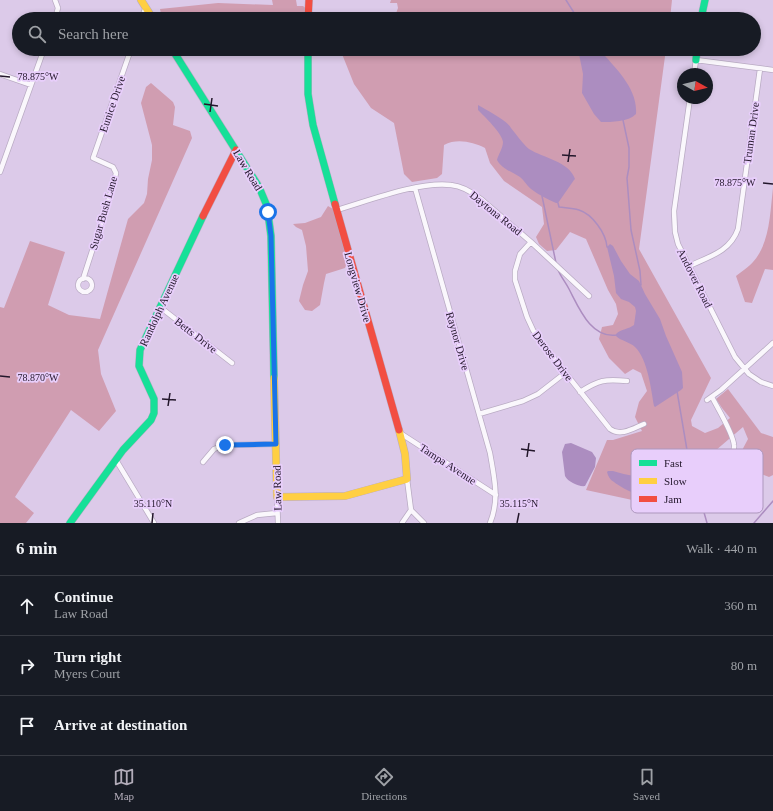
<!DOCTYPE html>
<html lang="en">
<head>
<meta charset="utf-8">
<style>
  body { margin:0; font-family:Georgia,serif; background:#20242c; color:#f1f3f6 }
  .compass { position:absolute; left:677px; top:68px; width:36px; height:36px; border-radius:50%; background:#171b24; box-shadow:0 2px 6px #0003; rotate:98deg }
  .stop { position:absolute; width:12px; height:12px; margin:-9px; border:3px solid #1a73e8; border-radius:50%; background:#fff }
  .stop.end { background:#1a73e8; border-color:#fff; box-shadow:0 1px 4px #0008 }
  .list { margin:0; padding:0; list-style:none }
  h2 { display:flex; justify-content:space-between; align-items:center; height:52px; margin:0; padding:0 16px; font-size:17px }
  h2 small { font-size:13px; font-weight:400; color:#9ea1a6 }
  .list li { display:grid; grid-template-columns:26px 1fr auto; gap:12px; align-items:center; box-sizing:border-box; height:60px; padding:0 16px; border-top:1px solid #363941 }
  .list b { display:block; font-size:15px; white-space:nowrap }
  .list p { margin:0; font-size:13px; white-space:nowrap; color:#9ea1a6 }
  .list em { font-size:13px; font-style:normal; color:#9ea1a6 }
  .icon { flex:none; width:22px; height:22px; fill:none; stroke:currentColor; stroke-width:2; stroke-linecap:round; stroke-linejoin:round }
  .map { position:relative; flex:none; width:773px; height:523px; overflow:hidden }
  .search { position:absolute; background:#171b24; box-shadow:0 2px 6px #0003; left:12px; right:12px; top:12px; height:44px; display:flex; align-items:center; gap:10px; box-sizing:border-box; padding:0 14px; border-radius:22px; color:#9ea1a6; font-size:15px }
  .sheet { height:232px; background:#171b24 }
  nav { display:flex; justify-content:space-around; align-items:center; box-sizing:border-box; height:56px; border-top:1px solid #363941; background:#171b24; font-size:11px; color:#9ea1a6 }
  nav a { display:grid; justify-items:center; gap:2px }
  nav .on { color:#b2acb9 }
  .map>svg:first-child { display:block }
  .forest { fill:#d09db1 }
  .water { fill:#ac8dc0 }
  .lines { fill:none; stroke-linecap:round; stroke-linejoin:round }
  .stream { stroke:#ac8dc0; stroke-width:1.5 }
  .street-casing { stroke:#b9abc3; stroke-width:6 }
  .fast-casing { stroke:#b9abc3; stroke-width:8 }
  .slow-casing { stroke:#b9abc3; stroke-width:8 }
  .jam-casing { stroke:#b9abc3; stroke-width:8 }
  .street { stroke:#faf7fc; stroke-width:4.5 }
  .fast { stroke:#16e098; stroke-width:7 }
  .slow { stroke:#ffcf43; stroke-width:7 }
  .jam { stroke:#f24e42; stroke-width:7 }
  .route { stroke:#1a73e8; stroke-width:5 }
  .ticks { fill:none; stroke:#23172b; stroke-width:1.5 }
  .labels { text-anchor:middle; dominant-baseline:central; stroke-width:3.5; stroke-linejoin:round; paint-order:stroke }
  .street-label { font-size:11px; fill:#23172b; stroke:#e8cefb }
  .key { fill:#e8cefb; stroke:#ad97bd; stroke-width:1 }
  .key-label { font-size:11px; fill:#23172b }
  .ticks-label { font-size:10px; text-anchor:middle; fill:#23172b; stroke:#e8cefb; stroke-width:3.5; stroke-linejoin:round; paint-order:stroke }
</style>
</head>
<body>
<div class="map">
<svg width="773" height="523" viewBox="0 0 773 523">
  <rect width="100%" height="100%" fill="#dccae9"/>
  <path class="forest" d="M272 0H296L297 6H303L307 9 306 19H229L222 16 208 14 194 19H162L160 9 218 3 273 5Z
    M391 0H672L670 19H394L398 8 397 3H390Z
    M314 49H666L639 249 711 378 691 420 692 426 705 433 718 428 730 418 722 408 716 399 728 389 761 433 773 437V475L769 477 756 472 739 456 748 439 743 427 715 451 686 500 674 509 586 490 607 440H613L642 431 635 417 639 402 647 391 641 373 633 369 625 374 609 358 599 339 602 327 613 325 618 314 616 304 608 290 586 239 570 232 556 250 547 251 539 244 536 237 544 224 542 207 504 181 490 163 485 148C473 142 457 138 444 145L442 174 437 178 412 182 404 174 394 123 371 108 354 84 342 54 316 53Z
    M151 83 173 102 175 107 173 125 190 131 192 138 98 350 101 374 116 411 99 431 71 410 15 497 34 513 26 523H0V307L4 308 30 241 65 252 48 305 69 315 100 319 128 219 144 203 147 194 148 179 152 160V145L141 103 146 87Z
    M773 188V270L765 269 752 303 745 302 736 276C742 271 749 267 753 262 770 243 770 213 773 188Z
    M328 206 333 209C337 222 351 257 345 268L326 274 324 283 320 305 312 311 305 310 299 301 303 285 308 271 306 246 302 230 296 227 293 224 305 223 321 217Z"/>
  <path class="water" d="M578 49H599C615 68 638 88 636 114 628 122 612 122 601 122L594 114 582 93 583 74Z
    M478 105C485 109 508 121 511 128 515 133 524 145 529 149 543 158 569 161 575 179L574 180 558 203H556C547 199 539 195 531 189 527 186 524 180 520 177 512 172 502 169 497 160 498 155 503 148 503 142 502 133 484 116 478 110Z
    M610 244 613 246 621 261 630 274 639 281 645 294 660 319 666 336 682 372 683 388 681 390 655 407 654 406C651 389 648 360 635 347 630 342 621 341 616 336V334C621 329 629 329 634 325L636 311 635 307 629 302 621 299 616 293 614 276 607 247Z
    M571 443 592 452 596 458 595 467 585 486C579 487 568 482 565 476L562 452 565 444Z
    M608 471H613C631 477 656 478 671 488L672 504C661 506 623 490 614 482 610 480 608 476 607 472Z"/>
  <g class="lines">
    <path class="stream" d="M566 0 578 19
      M624 119 623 120 629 148V167L627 178 631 230 640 271 641 285H639
      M542 196 556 263
      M558 203 559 207C566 208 572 208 579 210 592 214 606 233 607 247H608
      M558 270C561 277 566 283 569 289 579 308 591 339 617 335
      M677 391 688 456 707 523
      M754 523 773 501"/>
    <defs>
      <path id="street" d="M55 19 58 8 55 0
        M141 19 146 7
        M0 74 31 85
        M694 74 696 60 773 70
        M690 98 674 211 675 232 678 244 735 357 749 374 761 382 773 386
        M0 172 44 49
        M415 188 490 453C494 477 500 499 490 523
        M337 210C368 201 419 181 451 185 462 186 472 192 481 199L531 242 589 296
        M531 242 520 254 515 271V280L527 317 533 330 541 342 610 429C621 437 634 428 644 424
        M689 266C708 257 730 252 738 229L760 69
        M78 285a7 7 0 1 1 14 0a7 7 0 1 1-14 0Z
        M83 279 114 183 116 173 113 167 93 158 131 49
        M160 307 232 363
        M580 392C599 380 604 379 627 381
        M707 400 721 390 773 343
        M479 414 523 401 538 394 565 373
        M400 433 496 495
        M116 460 154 523
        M203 462 214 449 225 445 276 444
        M277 497 278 523
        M705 499C712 489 736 457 734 445 733 433 718 409 712 397
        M411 510 424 523
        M239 523 257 515 277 513
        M402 523 411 510 407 479"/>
      <path id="fast" d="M701 19 705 0
        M172 49 259 187 267 206 271 236 274 378
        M308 49V94L313 125 335 204
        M696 60 697 49
        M70 523 123 450 151 420 154 413V399L139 366 140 350 203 216"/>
      <path id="slow" d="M141 0 153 19
        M274 378 277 497 345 496 407 479 405 454 399 430"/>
      <path id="jam" d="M308 19 309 0
        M335 204 399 430
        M203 216 236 150"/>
    </defs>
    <use href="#street" class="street-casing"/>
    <use href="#fast" class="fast-casing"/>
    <use href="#slow" class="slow-casing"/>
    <use href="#jam" class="jam-casing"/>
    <use href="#street" class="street"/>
    <use href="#fast" class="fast"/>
    <use href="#slow" class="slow"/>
    <use href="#jam" class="jam"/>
  </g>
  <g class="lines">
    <path class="route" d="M225 445 276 444 271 236 268 212"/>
  </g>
  <path class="ticks" d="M0 76 10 77M204 104 218 106M210 112 212 98M562 155 576 156M568 162 570 149M763 183 773 184M0 376 10 377M162 399 176 400M168 406 170 393M521 449 535 451M527 457 529 443M152 523 153 513M517 523 519 513"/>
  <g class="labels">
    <g class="street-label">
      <text transform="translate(112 104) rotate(-71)">Eunice Drive</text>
      <text transform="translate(751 133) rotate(-82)">Truman Drive</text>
      <text transform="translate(248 170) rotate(59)">Law Road</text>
      <text transform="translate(103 213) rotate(-74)">Sugar Bush Lane</text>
      <text transform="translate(496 213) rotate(39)">Daytona Road</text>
      <text transform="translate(695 278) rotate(63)">Andover Road</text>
      <text transform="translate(358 287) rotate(74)">Longview Drive</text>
      <text transform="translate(159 310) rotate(-65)">Randolph Avenue</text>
      <text transform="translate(196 335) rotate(38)">Betts Drive</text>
      <text transform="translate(458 341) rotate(74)">Raynor Drive</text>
      <text transform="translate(553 356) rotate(53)">Derose Drive</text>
      <text transform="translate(448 464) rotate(33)">Tampa Avenue</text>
      <text transform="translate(277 488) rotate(-91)">Law Road</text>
    </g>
  </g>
  <rect x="631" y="449" width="132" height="64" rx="6" class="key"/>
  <rect x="639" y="460" width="18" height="6" fill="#16e098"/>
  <rect x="639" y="478" width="18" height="6" fill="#ffcf43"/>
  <rect x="639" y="496" width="18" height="6" fill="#f24e42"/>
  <g class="key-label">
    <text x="664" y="467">Fast</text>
    <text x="664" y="485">Slow</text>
    <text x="664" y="503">Jam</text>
  </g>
  <g class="ticks-label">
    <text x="38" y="80">78.875°W</text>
    <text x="735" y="186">78.875°W</text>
    <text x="38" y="381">78.870°W</text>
    <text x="153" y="507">35.110°N</text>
    <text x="519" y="507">35.115°N</text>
  </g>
</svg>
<svg class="compass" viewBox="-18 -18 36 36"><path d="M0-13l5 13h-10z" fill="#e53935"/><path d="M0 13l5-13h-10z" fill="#9ea1a6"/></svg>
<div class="stop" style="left:268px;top:212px"></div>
<div class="stop end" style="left:225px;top:445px"></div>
<div class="search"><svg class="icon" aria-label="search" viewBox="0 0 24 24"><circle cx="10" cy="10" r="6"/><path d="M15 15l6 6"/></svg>Search here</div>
</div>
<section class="sheet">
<h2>6 min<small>Walk · 440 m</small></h2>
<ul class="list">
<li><svg class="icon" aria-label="ahead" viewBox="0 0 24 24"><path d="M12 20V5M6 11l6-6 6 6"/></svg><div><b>Continue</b><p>Law Road</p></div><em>360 m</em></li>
<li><svg class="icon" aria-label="right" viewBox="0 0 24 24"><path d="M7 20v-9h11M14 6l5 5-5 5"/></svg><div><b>Turn right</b><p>Myers Court</p></div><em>80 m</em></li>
<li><svg class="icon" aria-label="arrive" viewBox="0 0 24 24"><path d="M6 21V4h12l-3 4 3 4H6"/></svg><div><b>Arrive at destination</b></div></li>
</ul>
</section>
<nav>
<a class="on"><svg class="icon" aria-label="map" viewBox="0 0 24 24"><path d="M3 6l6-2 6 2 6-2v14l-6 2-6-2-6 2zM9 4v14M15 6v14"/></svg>Map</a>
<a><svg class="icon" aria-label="directions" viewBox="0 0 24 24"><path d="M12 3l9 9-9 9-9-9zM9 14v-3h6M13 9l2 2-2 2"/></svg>Directions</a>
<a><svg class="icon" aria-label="saved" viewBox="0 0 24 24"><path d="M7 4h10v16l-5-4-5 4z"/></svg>Saved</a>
</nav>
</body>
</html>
